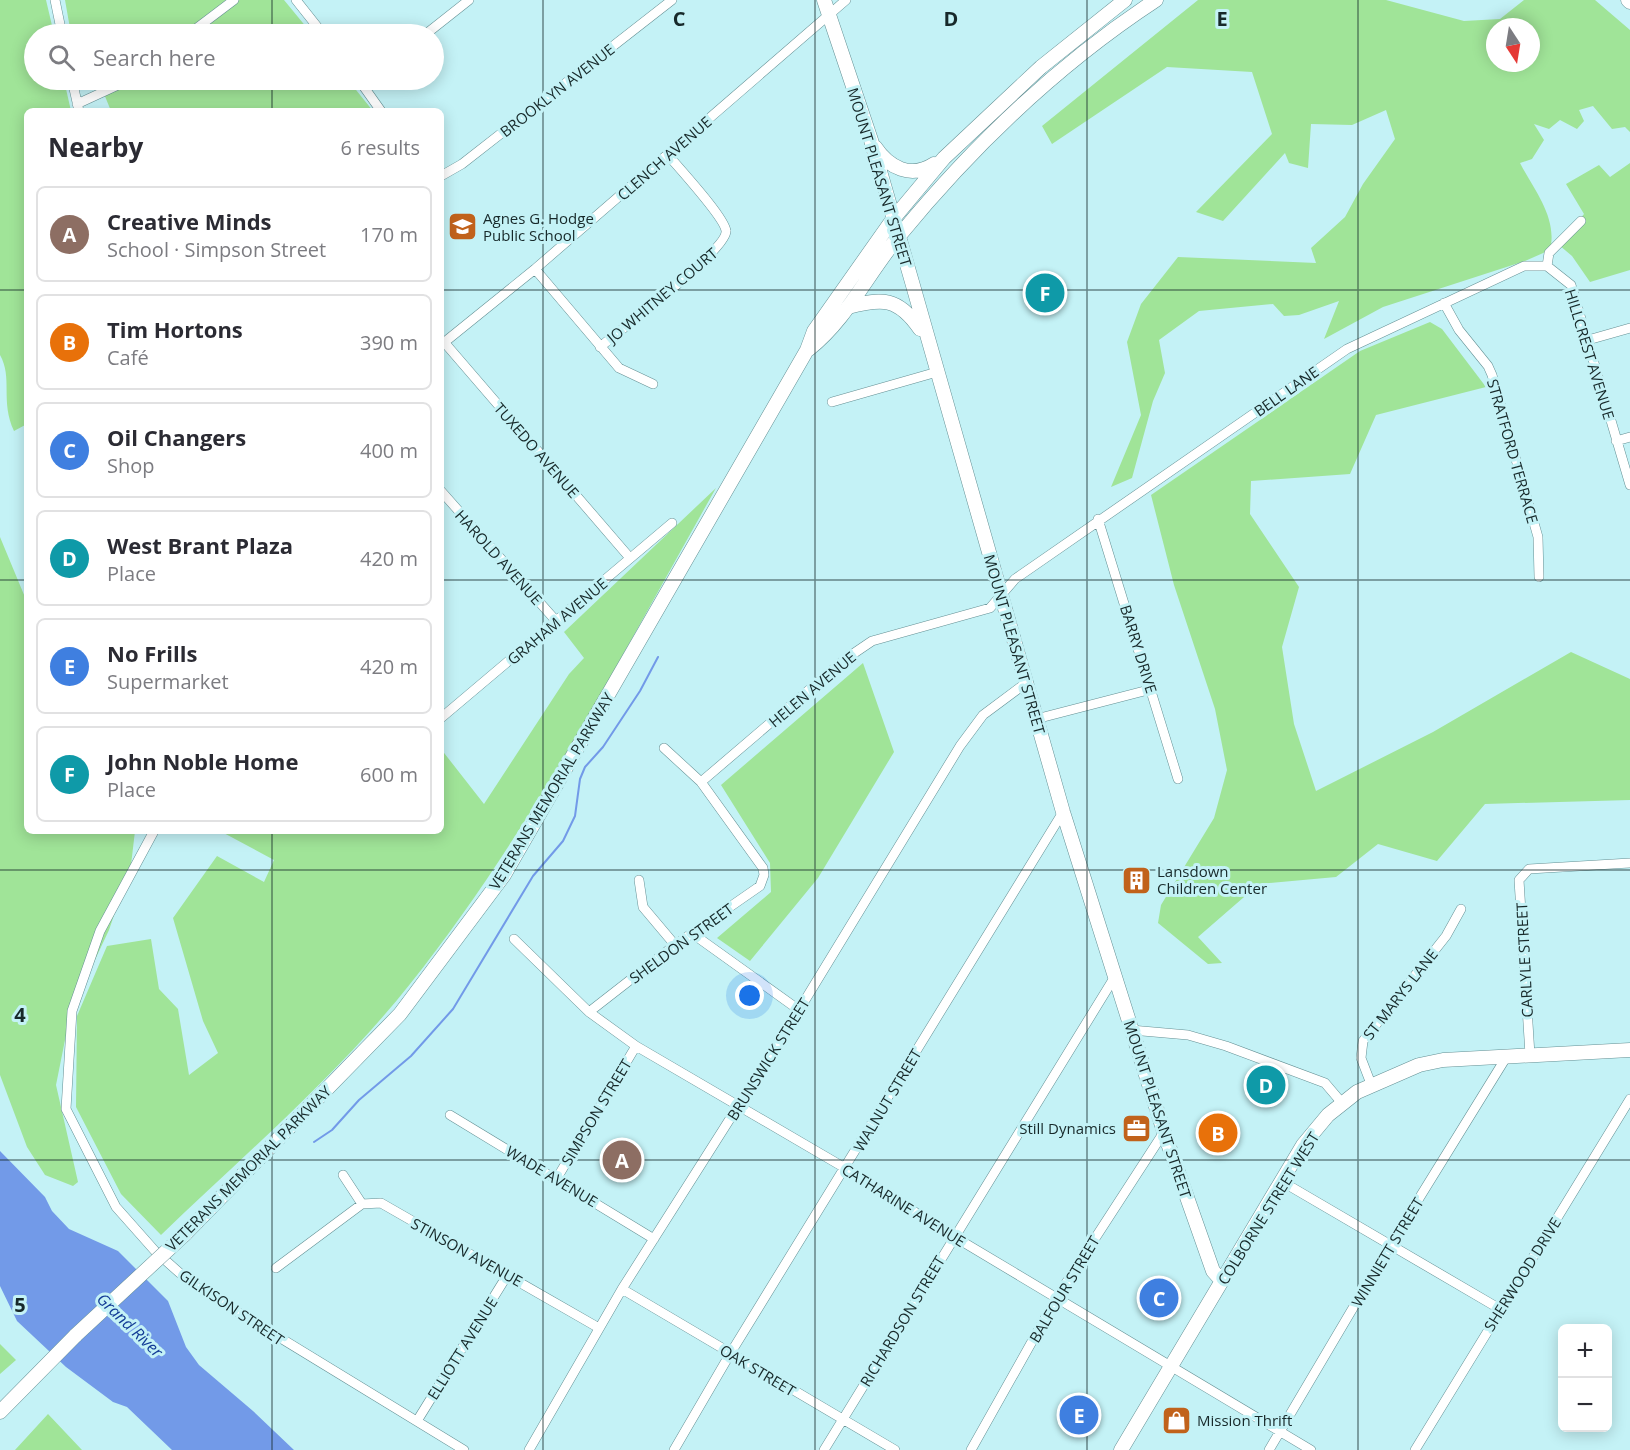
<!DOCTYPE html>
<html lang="en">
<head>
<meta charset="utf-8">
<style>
  body { margin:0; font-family:"Open Sans",sans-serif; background:#f7f7f7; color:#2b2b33 }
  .controls { position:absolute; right:18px; bottom:18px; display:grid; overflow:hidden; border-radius:9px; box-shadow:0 3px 15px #0003 }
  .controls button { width:54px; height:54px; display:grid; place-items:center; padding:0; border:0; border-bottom:2px solid #e1e1e2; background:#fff; color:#2b2b33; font:30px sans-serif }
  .compass { position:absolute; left:1486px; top:18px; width:54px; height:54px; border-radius:50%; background:#fff; box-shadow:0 3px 15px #0003; rotate:168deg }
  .you { position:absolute; left:750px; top:996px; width:21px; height:21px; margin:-15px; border:4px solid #fff; border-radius:50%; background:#1a73e8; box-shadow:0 0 0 9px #1a73e833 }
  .badge { display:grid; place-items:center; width:39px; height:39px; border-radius:50%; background:#c1621b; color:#fff; font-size:20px; font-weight:700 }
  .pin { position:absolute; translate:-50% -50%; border:3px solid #fff; box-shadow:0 2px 6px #0006 }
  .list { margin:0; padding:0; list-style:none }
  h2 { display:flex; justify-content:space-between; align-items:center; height:78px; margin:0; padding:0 24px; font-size:26px }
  h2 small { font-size:20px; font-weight:400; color:#7c7c81 }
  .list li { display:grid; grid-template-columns:39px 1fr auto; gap:18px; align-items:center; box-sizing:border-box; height:96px; margin:0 12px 12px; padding:0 12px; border:2px solid #e1e1e2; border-radius:9px }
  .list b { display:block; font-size:22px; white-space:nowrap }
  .list p { margin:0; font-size:20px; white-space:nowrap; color:#7c7c81 }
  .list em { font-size:20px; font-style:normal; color:#7c7c81 }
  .icon { flex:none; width:33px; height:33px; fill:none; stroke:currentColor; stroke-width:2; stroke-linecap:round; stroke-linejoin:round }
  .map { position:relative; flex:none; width:1630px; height:1450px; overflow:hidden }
  .search { position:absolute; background:#fff; box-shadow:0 3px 15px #0003; left:24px; top:24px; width:420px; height:66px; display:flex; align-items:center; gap:15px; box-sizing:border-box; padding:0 21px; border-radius:33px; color:#7c7c81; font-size:22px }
  .panel { position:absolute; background:#fff; box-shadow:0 3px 15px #0003; left:24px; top:108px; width:420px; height:726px; border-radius:9px }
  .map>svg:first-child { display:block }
  .green { fill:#a0e498; fill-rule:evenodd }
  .water { fill:#729ae8 }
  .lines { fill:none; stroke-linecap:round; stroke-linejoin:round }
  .stream { stroke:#729ae8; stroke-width:2 }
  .street-casing { stroke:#649094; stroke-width:10 }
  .secondary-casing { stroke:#649094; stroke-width:15 }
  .street { stroke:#fff; stroke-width:9 }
  .secondary { stroke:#fff; stroke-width:14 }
  .secondary-bridge-casing { stroke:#649094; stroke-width:15; stroke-linecap:butt }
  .secondary-bridge { stroke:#fff; stroke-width:14 }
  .grid { fill:none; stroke:#17292a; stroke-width:1.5; stroke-opacity:0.55 }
  .labels { text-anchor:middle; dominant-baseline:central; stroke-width:6; stroke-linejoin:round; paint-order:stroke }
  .street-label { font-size:15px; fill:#17292a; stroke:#c4f2f6 }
  .poi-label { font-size:15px; fill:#17292a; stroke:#c4f2f6; text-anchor:start }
  .water-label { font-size:16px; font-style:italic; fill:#133c96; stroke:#c4f2f6 }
  .grid-label { font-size:20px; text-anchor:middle; font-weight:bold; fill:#17292a; stroke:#c4f2f6; stroke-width:6; stroke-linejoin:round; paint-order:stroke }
</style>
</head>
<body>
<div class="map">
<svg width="1630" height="1450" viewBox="0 0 1630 1450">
  <rect width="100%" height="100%" fill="#c4f2f6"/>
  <path class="green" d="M0 0H46L54 34H34V80H64L71 111H27V424L14 431C0 401 13 378 0 355Z
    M65 0H284L312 34H71Z
    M1198 0H1386L1464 21 1500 19 1524 0H1595L1630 30V132L1625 127 1612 129 1593 106 1579 110 1584 121 1577 129 1560 120 1549 129 1534 124 1544 140 1532 159 1520 163C1534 190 1558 218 1550 250L1525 261 1383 307 1324 339 1339 301 1299 315 1284 316 1273 304 1199 311 1159 340 1165 373 1153 401 1132 478 1111 487 1141 415 1127 342 1141 304 1178 257 1316 263 1311 248 1345 217 1363 184 1395 139 1386 110 1352 125 1311 124 1308 168 1289 163 1285 153 1223 221 1196 212 1272 134 1252 72 1167 67 1052 144 1042 126ZM1495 27H1531V63H1495Z
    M93 80H348L373 111H111L100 84Z
    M1630 163V270L1590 282 1572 256 1559 245 1584 214 1566 184 1599 165 1610 177Z
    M1430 322 1442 329 1486 387 1376 415 1350 474 1251 481 1250 514 1299 587 1282 647 1294 724 1316 791 1433 732 1571 652 1630 679V800L1485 804 1437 861 1378 844 1336 877 1259 884 1198 937 1222 963 1208 964 1158 923 1161 905 1214 818 1227 770 1215 709 1174 585 1151 495 1360 351Z
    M716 488C621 656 531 832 410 984 337 1076 245 1154 161 1235L121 1194 76 1107 77 1016 107 946 151 939 159 989 178 1009 189 1075 218 1053 203 1021 173 918 217 856 264 882 274 860 220 831H441V749L484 804 569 674 584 658 564 632Z
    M0 537 27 602V831H135L131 865 109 930 85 981 66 1035 56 1085 78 1182 73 1186 45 1175 27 1147 0 1075Z
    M863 663 894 752 818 878 750 961 717 938 771 892 770 863 721 785Z
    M0 1344 16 1360 0 1374Z
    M48 1414 82 1450H15Z"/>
  <path class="water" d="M0 1151 45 1197 52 1211 69 1229 118 1251 168 1301 186 1347 199 1365 253 1411 294 1450H172L127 1407 113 1402 66 1367 17 1321 0 1286Z"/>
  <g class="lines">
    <path class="stream" d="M314 1142 332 1130 359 1100 411 1056 453 1009 533 876 563 841 575 816 580 779 585 767 603 747 640 691 658 657"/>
    <defs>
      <path id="street" d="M55 0 62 34
        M296 0 323 34
        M189 34 234 0
        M426 34 469 0
        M72 80 79 111
        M359 80 381 111
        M77 104 129 80
        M441 176 462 164 672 0
        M1547 266 1571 285 1630 485
        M1547 266 1549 253 1581 221
        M535 269 619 368 653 384
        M1444 303 1459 330 1488 366 1492 375 1538 537 1539 577
        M1588 340 1630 328
        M444 342 630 558
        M441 345 535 269 846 0
        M600 347C619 331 728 249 726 231 725 218 679 168 668 155
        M832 402 937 372
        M1616 441 1630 437
        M441 491 557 622
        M1098 519 1178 779
        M441 718 672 523
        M1036 719 1152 689
        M701 782 844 660 872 641 990 608 1015 579 1347 349 1524 266H1547
        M154 831 100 931 72 1011 66 1109 116 1207 155 1251 192 1284 464 1450
        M639 880 643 907 675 945
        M693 934 799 1010
        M514 939 589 1012 636 1046 845 1168 953 1236 1311 1450
        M589 1012 675 945 760 886 764 875 763 868 701 782 664 748
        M1131 1030 1188 1035 1226 1046 1325 1083 1342 1103
        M1530 1055 1519 880 1529 869 1630 863
        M1371 1084 1361 1058 1363 1041 1446 936 1461 909
        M450 1115 654 1239
        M343 1175 362 1204 381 1203 599 1328
        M557 1178 636 1046
        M1281 1181 1500 1309
        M276 1268 362 1204
        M622 1289 895 1450
        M417 1421 508 1274
        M529 1450 622 1289 799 1010 960 746 983 715 1026 683
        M674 1450 730 1354 1063 812
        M824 1450 1114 978
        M971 1450 1057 1297 1164 1132
        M1269 1450 1389 1247 1507 1056
        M1415 1450 1630 1099"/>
      <path id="secondary" d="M824 0 871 140 912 282 1063 812 1164 1132 1213 1271 1222 1281
        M1628 0 1630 2
        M875 147C889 168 911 179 934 164
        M848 307C882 298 898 297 920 329
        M809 349C847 319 868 273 899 236 972 147 1060 63 1156 0
        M185 1234 400 1014 504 875 807 350 814 331 893 219 944 158 1041 67 1125 0
        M0 1412 76 1335
        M1121 1450 1303 1145 1328 1115 1357 1092 1419 1065 1443 1060 1630 1050"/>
    </defs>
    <use href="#street" class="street-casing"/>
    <use href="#secondary" class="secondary-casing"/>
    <use href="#street" class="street"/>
    <use href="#secondary" class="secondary"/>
    <defs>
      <path id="secondary-bridge" d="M76 1335 185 1234"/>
    </defs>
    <use href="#secondary-bridge" class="secondary-bridge-casing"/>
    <use href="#secondary-bridge" class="secondary-bridge"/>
  </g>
  <path class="grid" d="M272 0V34M543 0V1450M815 0V1450M1087 0V1450M1358 0V1450M272 80V111M0 290H27M441 290H1630M0 580H27M441 580H1630M272 831V1450M0 870H1630M0 1160H1630"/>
  <defs>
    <symbol id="school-square" viewBox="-11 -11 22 22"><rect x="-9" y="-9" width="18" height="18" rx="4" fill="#c1621b" stroke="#c4f2f6"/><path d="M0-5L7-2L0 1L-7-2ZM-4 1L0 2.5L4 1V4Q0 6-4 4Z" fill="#fff"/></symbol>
    <symbol id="building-square" viewBox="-11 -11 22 22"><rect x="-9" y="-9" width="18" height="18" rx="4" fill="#c1621b" stroke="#c4f2f6"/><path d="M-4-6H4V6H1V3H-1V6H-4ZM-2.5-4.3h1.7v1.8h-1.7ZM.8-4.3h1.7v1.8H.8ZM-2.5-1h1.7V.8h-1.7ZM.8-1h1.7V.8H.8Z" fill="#fff"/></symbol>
    <symbol id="office-square" viewBox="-11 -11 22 22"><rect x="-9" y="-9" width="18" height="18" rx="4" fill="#c1621b" stroke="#c4f2f6"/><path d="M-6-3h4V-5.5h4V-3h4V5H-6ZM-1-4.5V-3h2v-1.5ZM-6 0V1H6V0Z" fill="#fff"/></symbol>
    <symbol id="shop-square" viewBox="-11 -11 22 22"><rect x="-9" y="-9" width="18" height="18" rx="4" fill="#c1621b" stroke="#c4f2f6"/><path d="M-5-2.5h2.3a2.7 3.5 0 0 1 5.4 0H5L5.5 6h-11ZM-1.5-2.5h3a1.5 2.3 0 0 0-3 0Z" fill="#fff"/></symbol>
  </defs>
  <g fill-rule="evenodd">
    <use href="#school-square" x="446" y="210" width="33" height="33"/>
    <use href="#building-square" x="1120" y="864" width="33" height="33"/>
    <use href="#office-square" x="1120" y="1112" width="33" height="33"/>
    <use href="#shop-square" x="1160" y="1404" width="33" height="33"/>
  </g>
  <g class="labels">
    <g class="street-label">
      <text transform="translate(557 90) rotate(-38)">BROOKLYN AVENUE</text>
      <text transform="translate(664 158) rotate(-41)">CLENCH AVENUE</text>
      <text transform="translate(880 177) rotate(73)">MOUNT PLEASANT STREET</text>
      <text transform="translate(662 295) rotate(-40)">JO WHITNEY COURT</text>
      <text transform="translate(1590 354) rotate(73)">HILLCREST AVENUE</text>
      <text transform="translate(1286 391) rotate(-35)">BELL LANE</text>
      <text transform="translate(537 450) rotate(49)">TUXEDO AVENUE</text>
      <text transform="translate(1513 451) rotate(74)">STRATFORD TERRACE</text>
      <text transform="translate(499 557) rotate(48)">HAROLD AVENUE</text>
      <text transform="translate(557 621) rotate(-40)">GRAHAM AVENUE</text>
      <text transform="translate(1015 644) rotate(74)">MOUNT PLEASANT STREET</text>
      <text transform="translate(1139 649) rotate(73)">BARRY DRIVE</text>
      <text transform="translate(812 689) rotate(-40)">HELEN AVENUE</text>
      <text transform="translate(551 791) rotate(-59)">VETERANS MEMORIAL PARKWAY</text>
      <text transform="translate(681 943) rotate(-36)">SHELDON STREET</text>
      <text transform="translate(1524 960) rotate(-93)">CARLYLE STREET</text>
      <text transform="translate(1400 994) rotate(-52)">ST MARYS LANE</text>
      <text transform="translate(768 1059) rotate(-58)">BRUNSWICK STREET</text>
      <text transform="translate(887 1100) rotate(-59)">WALNUT STREET</text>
      <text transform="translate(1158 1109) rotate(72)">MOUNT PLEASANT STREET</text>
      <text transform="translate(596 1112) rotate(-59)">SIMPSON STREET</text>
      <text transform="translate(248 1168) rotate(-45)">VETERANS MEMORIAL PARKWAY</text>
      <text transform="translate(552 1176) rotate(31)">WADE AVENUE</text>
      <text transform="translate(904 1205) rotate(32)">CATHARINE AVENUE</text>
      <text transform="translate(1268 1208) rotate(-58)">COLBORNE STREET WEST</text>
      <text transform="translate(467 1252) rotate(29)">STINSON AVENUE</text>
      <text transform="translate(1387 1252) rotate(-59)">WINNIETT STREET</text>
      <text transform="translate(1522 1274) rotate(-58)">SHERWOOD DRIVE</text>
      <text transform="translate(1064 1289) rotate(-59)">BALFOUR STREET</text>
      <text transform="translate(232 1307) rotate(34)">GILKISON STREET</text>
      <text transform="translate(902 1321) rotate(-59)">RICHARDSON STREET</text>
      <text transform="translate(462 1348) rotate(-58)">ELLIOTT AVENUE</text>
      <text transform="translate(758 1370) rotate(31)">OAK STREET</text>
    </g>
    <g class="poi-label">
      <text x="483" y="218">Agnes G. Hodge<tspan x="483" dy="17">Public School</tspan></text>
      <text x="1157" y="871">Lansdown<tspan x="1157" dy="17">Children Center</tspan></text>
      <text x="1116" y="1128" text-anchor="end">Still Dynamics</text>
      <text x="1197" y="1420">Mission Thrift</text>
    </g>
    <g class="water-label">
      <text transform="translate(130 1325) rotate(44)">Grand River</text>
    </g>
  </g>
  <g class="grid-label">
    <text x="679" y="26">C</text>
    <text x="951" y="26">D</text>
    <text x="1222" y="26">E</text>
    <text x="20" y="1022">4</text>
    <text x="20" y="1312">5</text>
  </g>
</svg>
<div class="controls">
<button>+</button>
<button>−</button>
</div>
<svg class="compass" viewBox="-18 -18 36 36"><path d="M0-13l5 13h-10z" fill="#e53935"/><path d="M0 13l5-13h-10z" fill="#7c7c81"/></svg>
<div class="you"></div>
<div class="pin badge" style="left:622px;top:1160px;background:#8d6e63">A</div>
<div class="pin badge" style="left:1218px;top:1133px;background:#e8710a">B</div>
<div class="pin badge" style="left:1159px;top:1298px;background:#3f7fe0">C</div>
<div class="pin badge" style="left:1266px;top:1085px;background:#0f9aa8">D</div>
<div class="pin badge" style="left:1079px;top:1415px;background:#3f7fe0">E</div>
<div class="pin badge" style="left:1045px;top:293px;background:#0f9aa8">F</div>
<div class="search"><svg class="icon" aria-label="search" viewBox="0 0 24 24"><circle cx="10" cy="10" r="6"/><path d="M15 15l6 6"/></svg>Search here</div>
<section class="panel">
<h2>Nearby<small>6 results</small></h2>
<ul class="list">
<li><span class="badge" style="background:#8d6e63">A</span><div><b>Creative Minds</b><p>School · Simpson Street</p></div><em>170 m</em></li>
<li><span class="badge" style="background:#e8710a">B</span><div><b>Tim Hortons</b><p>Café</p></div><em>390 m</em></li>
<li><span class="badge" style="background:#3f7fe0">C</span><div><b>Oil Changers</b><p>Shop</p></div><em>400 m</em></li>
<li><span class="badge" style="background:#0f9aa8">D</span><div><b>West Brant Plaza</b><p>Place</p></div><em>420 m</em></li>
<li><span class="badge" style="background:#3f7fe0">E</span><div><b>No Frills</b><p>Supermarket</p></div><em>420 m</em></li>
<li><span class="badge" style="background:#0f9aa8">F</span><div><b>John Noble Home</b><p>Place</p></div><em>600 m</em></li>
</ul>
</section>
</div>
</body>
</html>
